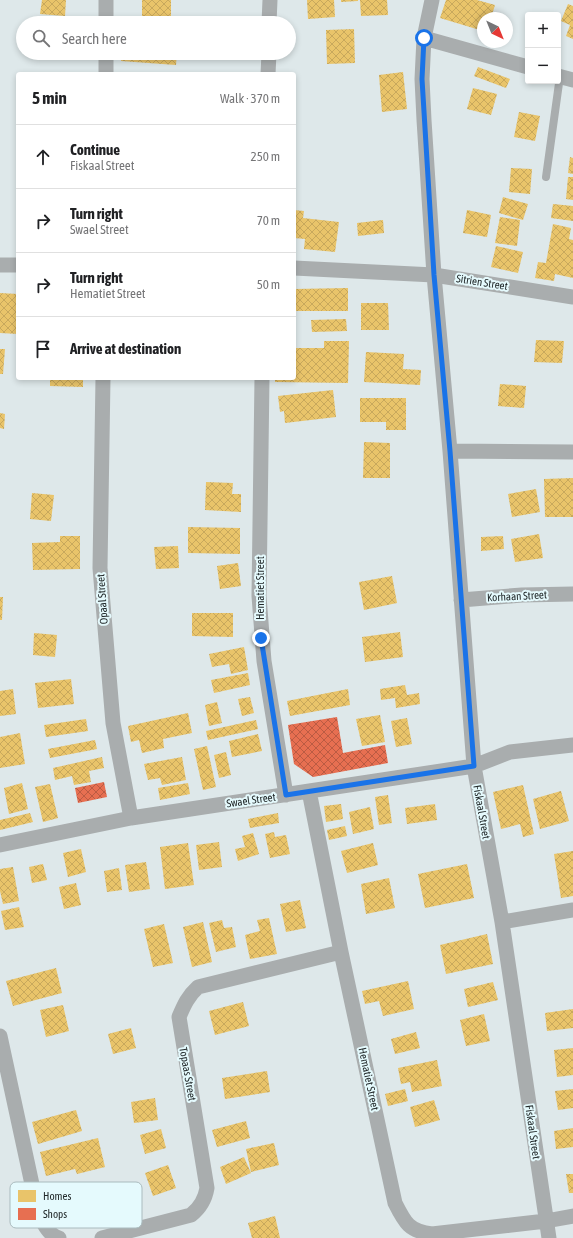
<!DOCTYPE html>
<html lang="en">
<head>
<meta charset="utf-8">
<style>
  body { margin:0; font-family:"Asap Condensed",sans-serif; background:#f2f2f2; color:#202124 }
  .controls { position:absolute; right:12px; top:12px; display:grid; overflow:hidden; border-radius:4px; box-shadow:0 2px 6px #0003 }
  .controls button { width:36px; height:36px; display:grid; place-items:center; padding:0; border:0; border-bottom:1px solid #e0e0e0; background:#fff; color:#202124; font:20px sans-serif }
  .compass { position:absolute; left:477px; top:12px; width:36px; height:36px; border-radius:50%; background:#fff; box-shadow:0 2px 6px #0003; rotate:137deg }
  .stop { position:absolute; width:12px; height:12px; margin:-9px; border:3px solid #1a73e8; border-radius:50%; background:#fff }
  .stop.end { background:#1a73e8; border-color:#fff; box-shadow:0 1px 4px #0008 }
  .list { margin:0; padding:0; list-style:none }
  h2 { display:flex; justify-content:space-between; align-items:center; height:52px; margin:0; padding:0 16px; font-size:17px }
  h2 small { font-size:13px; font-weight:400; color:#757577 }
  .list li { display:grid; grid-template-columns:26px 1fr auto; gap:12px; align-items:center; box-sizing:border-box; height:64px; padding:0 16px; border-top:1px solid #e0e0e0 }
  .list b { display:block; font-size:15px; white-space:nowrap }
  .list p { margin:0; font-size:13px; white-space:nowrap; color:#757577 }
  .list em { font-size:13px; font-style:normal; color:#757577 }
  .icon { flex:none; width:22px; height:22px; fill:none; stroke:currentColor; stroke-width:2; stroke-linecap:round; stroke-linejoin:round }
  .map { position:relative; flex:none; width:573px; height:1238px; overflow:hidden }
  .search { position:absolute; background:#fff; box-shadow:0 2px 6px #0003; left:16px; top:16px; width:280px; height:44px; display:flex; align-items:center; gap:10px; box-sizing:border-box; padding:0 14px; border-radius:22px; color:#757577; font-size:15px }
  .panel { position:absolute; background:#fff; box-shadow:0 2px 6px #0003; left:16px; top:72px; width:280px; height:308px; border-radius:4px }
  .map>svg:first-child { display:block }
  .homes { fill:url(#homes-cross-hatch) }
  .shops { fill:url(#shops-cross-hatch) }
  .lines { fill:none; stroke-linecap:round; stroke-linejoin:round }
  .service { stroke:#a9adae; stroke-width:8 }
  .minor { stroke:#a9adae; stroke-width:15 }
  .route { stroke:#1a73e8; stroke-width:5 }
  .labels { text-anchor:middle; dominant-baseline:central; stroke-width:4; stroke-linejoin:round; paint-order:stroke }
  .street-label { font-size:11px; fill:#22292a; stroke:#e5fafd }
  .key { fill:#e5fafd; stroke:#aabbbe; stroke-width:1 }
  .key-label { font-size:11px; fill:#22292a }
</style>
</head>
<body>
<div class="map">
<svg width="573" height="1238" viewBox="0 0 573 1238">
  <defs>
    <pattern id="homes-cross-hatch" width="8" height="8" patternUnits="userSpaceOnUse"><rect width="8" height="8" fill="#e9c46a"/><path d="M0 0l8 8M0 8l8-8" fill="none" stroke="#c8a85c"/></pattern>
    <pattern id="shops-cross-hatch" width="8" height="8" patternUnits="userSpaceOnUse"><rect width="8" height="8" fill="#e76f51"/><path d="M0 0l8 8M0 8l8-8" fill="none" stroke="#bb5b43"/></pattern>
  </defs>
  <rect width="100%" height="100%" fill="#dee8ea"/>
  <path class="homes" d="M42 0H66L65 16 40 14Z
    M142 0H171V19H142Z
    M307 0H334L335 17 308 19Z
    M341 0H358V1L341 2Z
    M360 0H387L388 15 361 16Z
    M446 0H477L495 5 491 18H483V31L440 18Z
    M568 4 573 6V39L566 36 570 25 561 21Z
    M354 29 355 63 327 64 326 30Z
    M122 53H177L176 65 121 61Z
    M204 53H233V58L203 57Z
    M478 67 510 79 506 88 474 76Z
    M403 72 407 109 382 112 379 75Z
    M473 88 497 94 491 115 467 109Z
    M519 112 540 116 535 141 514 137Z
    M570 157 573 158V174L568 173Z
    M511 168 532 169 530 194 509 192Z
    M568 177H573V200L566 199Z
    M503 197 528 204 523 220 499 213Z
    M553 204 573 206V221L551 218Z
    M294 210 304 211 303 218 339 222 335 252 304 249 305 239 294 238Z
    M467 210 491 215 487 237 463 233Z
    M500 217 520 220 517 246 495 243Z
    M383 220 384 233 358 236 357 223Z
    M553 224 571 228 569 239 573 240V278L555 274 554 281 535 278 538 262 546 263Z
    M496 246 523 252 518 273 491 267Z
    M348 288V311H294V289Z
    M0 293 18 294V334L0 333Z
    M361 303H388L389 330H361Z
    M346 319 347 331 312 332 311 320Z
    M536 340 564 341 562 363 534 362Z
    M324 341H349L348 383 275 382V378H294V348H324Z
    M0 349H5L3 374H0Z
    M366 352 404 354 403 369 421 370 420 385 364 382Z
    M50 378H83V387L50 386Z
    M500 384 526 386 524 408 498 406Z
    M333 390 336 417 285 423 284 411 280 412 278 396Z
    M360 398H406V430H386V422H360Z
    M0 413 5 414 4 429 0 428Z
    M364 442 390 443V478H363Z
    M573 478V517H545L544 479Z
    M206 482 233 483 232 494H241V512L205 510Z
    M536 489 540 512 512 517 508 494Z
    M32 493 54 495 51 521 30 519Z
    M188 527 240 528V554L188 553Z
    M539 534 543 558 515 562 511 539Z
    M60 536H80V569L33 570 32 543 60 542Z
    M503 536 504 549 481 551V537Z
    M178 546 179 568 156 569 154 547Z
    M238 563 241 586 220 589 217 566Z
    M392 576 397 603 364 610 359 582Z
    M0 597H3L2 620H0Z
    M192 613H233V637L192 636Z
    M400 632 403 657 365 662 362 637Z
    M34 633 57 635 55 657 33 655Z
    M244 647 248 670 231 674 229 664 212 667 209 654Z
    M248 673 250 685 214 693 211 680Z
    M71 679 74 704 38 708 35 683Z
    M405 685 407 695 419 693 420 704 396 708 395 698 381 700 380 689Z
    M13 689 16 714 0 716V691Z
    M348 689 350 705 290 716 287 701Z
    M250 697 254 713 242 716 238 699Z
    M217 702 222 723 209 726 205 705Z
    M188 713 192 733 163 739 164 748 142 753 139 740 131 742 128 726Z
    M380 715 385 742 362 746 356 719Z
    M407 718 412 744 396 747 391 721Z
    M86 719 88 731 46 737 44 725Z
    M256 720 258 729 208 740 206 731Z
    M20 733 25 764 0 768V737Z
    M258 734 262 751 232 757 229 741Z
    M95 740 97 749 50 758 48 749Z
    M207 746 216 787 203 790 194 749Z
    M226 752 231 775 219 778 214 755Z
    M102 757 104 768 89 771 91 782 74 785 72 776 55 780 53 768Z
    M182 757 186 780 162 785 160 778 148 780 144 764Z
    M22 783 28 809 9 814 4 788Z
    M188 783 190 794 160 800 158 788Z
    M50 784 58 818 43 822 35 787Z
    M523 785 534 834 523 837 520 824 501 829 493 792Z
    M561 791 569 821 540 829 533 799Z
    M388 795 392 823 379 825 375 797Z
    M341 804 343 819 326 822 324 806Z
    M435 804 437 820 407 824 405 808Z
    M370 807 374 829 353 834 349 812Z
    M30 813 33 822 0 830V820Z
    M278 813 279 823 250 828 248 819Z
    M345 826 347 836 329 840 327 830Z
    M274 832 275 837 286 835 290 854 270 858 265 834Z
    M253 833 259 854 238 861 235 849 245 847 242 836Z
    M219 842 222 867 199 870 196 845Z
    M188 843 194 885 165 889 160 847Z
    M373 843 378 865 347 873 341 851Z
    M81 849 86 872 68 877 63 853Z
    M573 851V896L561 898 554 854Z
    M146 862 150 889 129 892 125 865Z
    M43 864 47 880 32 883 29 867Z
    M467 864 474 898 425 908 418 874Z
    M13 867 19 901 3 904 0 891V869Z
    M119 868 122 890 107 892 104 871Z
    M389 878 395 908 366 914 361 884Z
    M76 883 81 905 64 909 59 887Z
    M300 900 306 928 286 932 280 904Z
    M19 907 24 927 5 930 1 911Z
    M269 918 277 954 250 959 245 935 260 931 257 920Z
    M222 920 224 928 232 927 236 947 216 952 209 923Z
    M203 922 212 962 192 967 183 927Z
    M164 924 173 963 153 967 144 929Z
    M487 934 493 964 446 974 440 945Z
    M56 968 62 993 13 1006 6 981Z
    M408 981 414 1009 383 1016 379 1001 365 1004 362 991Z
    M493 982 498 1000 468 1007 464 989Z
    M243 1002 249 1026 215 1035 209 1011Z
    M63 1005 69 1031 46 1037 40 1010Z
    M573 1009V1028L547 1031 545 1013Z
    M484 1014 490 1041 466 1046 460 1020Z
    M131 1028 136 1048 113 1054 108 1034Z
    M416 1032 420 1048 395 1054 391 1039Z
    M573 1048V1075L557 1077 554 1050Z
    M437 1060 442 1086 412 1092 410 1082 401 1084 398 1068Z
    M267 1071 270 1092 225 1099 222 1078Z
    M405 1089 408 1101 388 1106 385 1094Z
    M573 1089V1108L558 1110 555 1091Z
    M155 1098 158 1120 134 1123 131 1102Z
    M434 1100 440 1120 415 1127 410 1107Z
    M76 1110 82 1131 38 1144 32 1122Z
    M246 1121 250 1138 217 1147 212 1130Z
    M573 1128V1147L556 1149 554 1131Z
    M161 1129 166 1148 145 1154 140 1135Z
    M98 1138 105 1167 77 1174 75 1169 46 1176 40 1152Z
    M274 1143 279 1165 251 1172 246 1149Z
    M244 1157 251 1173 226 1184 220 1167Z
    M168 1165 176 1188 153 1196 145 1173Z
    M566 1174H573V1193H569Z
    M275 1216 280 1238H252L248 1223Z"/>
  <path class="shops" d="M337 717 343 753 385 745 388 763 313 777 294 764 288 725Z
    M104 782 107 797 78 803 75 788Z"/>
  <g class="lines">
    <path class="service" d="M546 177 560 76"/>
    <path class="minor" d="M432 0 424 38 422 79 424 120 434 275 450 451 474 766 502 922 549 1238
      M106 23V0
      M269 23 270 0
      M424 38 528 67
      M106 74V53
      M268 74 269 53
      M558 76 573 80
      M0 265H18
      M294 268 434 275 573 297
      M103 378 100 568 113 723 131 818
      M262 378 259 596 264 661 286 795
      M450 451 573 452
      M461 600 522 595 573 594
      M309 791 341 952 395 1203C405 1223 409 1231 432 1234L546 1221 573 1216
      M0 845 131 818 474 766 510 752 573 745
      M502 922 573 910
      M0 1036 38 1212C43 1222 48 1235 59 1238
      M102 1238 191 1215C200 1208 205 1200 207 1188L179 1017C184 1005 188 996 198 987L341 952"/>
  </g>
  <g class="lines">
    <path class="route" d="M261 638 286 795 474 766 450 451 434 275 422 79 424 38"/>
  </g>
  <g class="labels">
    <g class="street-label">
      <text transform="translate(482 282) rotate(9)">Sitrien Street</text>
      <text transform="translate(260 588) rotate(-90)">Hematiet Street</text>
      <text transform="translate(517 596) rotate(-3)">Korhaan Street</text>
      <text transform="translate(102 599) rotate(-94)">Opaal Street</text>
      <text transform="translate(251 800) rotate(-8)">Swael Street</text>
      <text transform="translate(482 812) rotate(80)">Fiskaal Street</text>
      <text transform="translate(188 1074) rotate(80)">Topaas Street</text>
      <text transform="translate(369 1079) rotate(78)">Hematiet Street</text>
      <text transform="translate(533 1132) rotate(82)">Fiskaal Street</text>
    </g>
  </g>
  <rect x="10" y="1182" width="132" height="46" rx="6" class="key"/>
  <rect x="18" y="1190" width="18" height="12" fill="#e9c46a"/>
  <rect x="18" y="1208" width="18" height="12" fill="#e76f51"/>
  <g class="key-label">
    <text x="43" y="1200">Homes</text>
    <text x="43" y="1218">Shops</text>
  </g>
</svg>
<div class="controls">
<button>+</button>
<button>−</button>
</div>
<svg class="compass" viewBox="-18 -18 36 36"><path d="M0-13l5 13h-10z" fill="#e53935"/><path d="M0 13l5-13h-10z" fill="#757577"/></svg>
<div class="stop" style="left:424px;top:38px"></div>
<div class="stop end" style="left:261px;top:638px"></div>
<div class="search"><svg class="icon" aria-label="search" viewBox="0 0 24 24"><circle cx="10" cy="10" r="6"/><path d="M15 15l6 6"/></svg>Search here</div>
<section class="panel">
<h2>5 min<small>Walk · 370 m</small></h2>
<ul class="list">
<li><svg class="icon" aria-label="ahead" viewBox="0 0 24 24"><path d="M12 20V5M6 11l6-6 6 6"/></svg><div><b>Continue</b><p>Fiskaal Street</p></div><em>250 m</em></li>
<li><svg class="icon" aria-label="right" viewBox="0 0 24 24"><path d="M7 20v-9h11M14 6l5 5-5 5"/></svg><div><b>Turn right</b><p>Swael Street</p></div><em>70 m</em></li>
<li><svg class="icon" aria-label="right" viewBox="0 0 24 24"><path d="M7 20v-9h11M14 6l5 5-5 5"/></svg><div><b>Turn right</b><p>Hematiet Street</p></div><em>50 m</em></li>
<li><svg class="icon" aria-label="arrive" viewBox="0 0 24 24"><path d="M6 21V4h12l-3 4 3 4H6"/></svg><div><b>Arrive at destination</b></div></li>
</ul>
</section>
</div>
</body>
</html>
